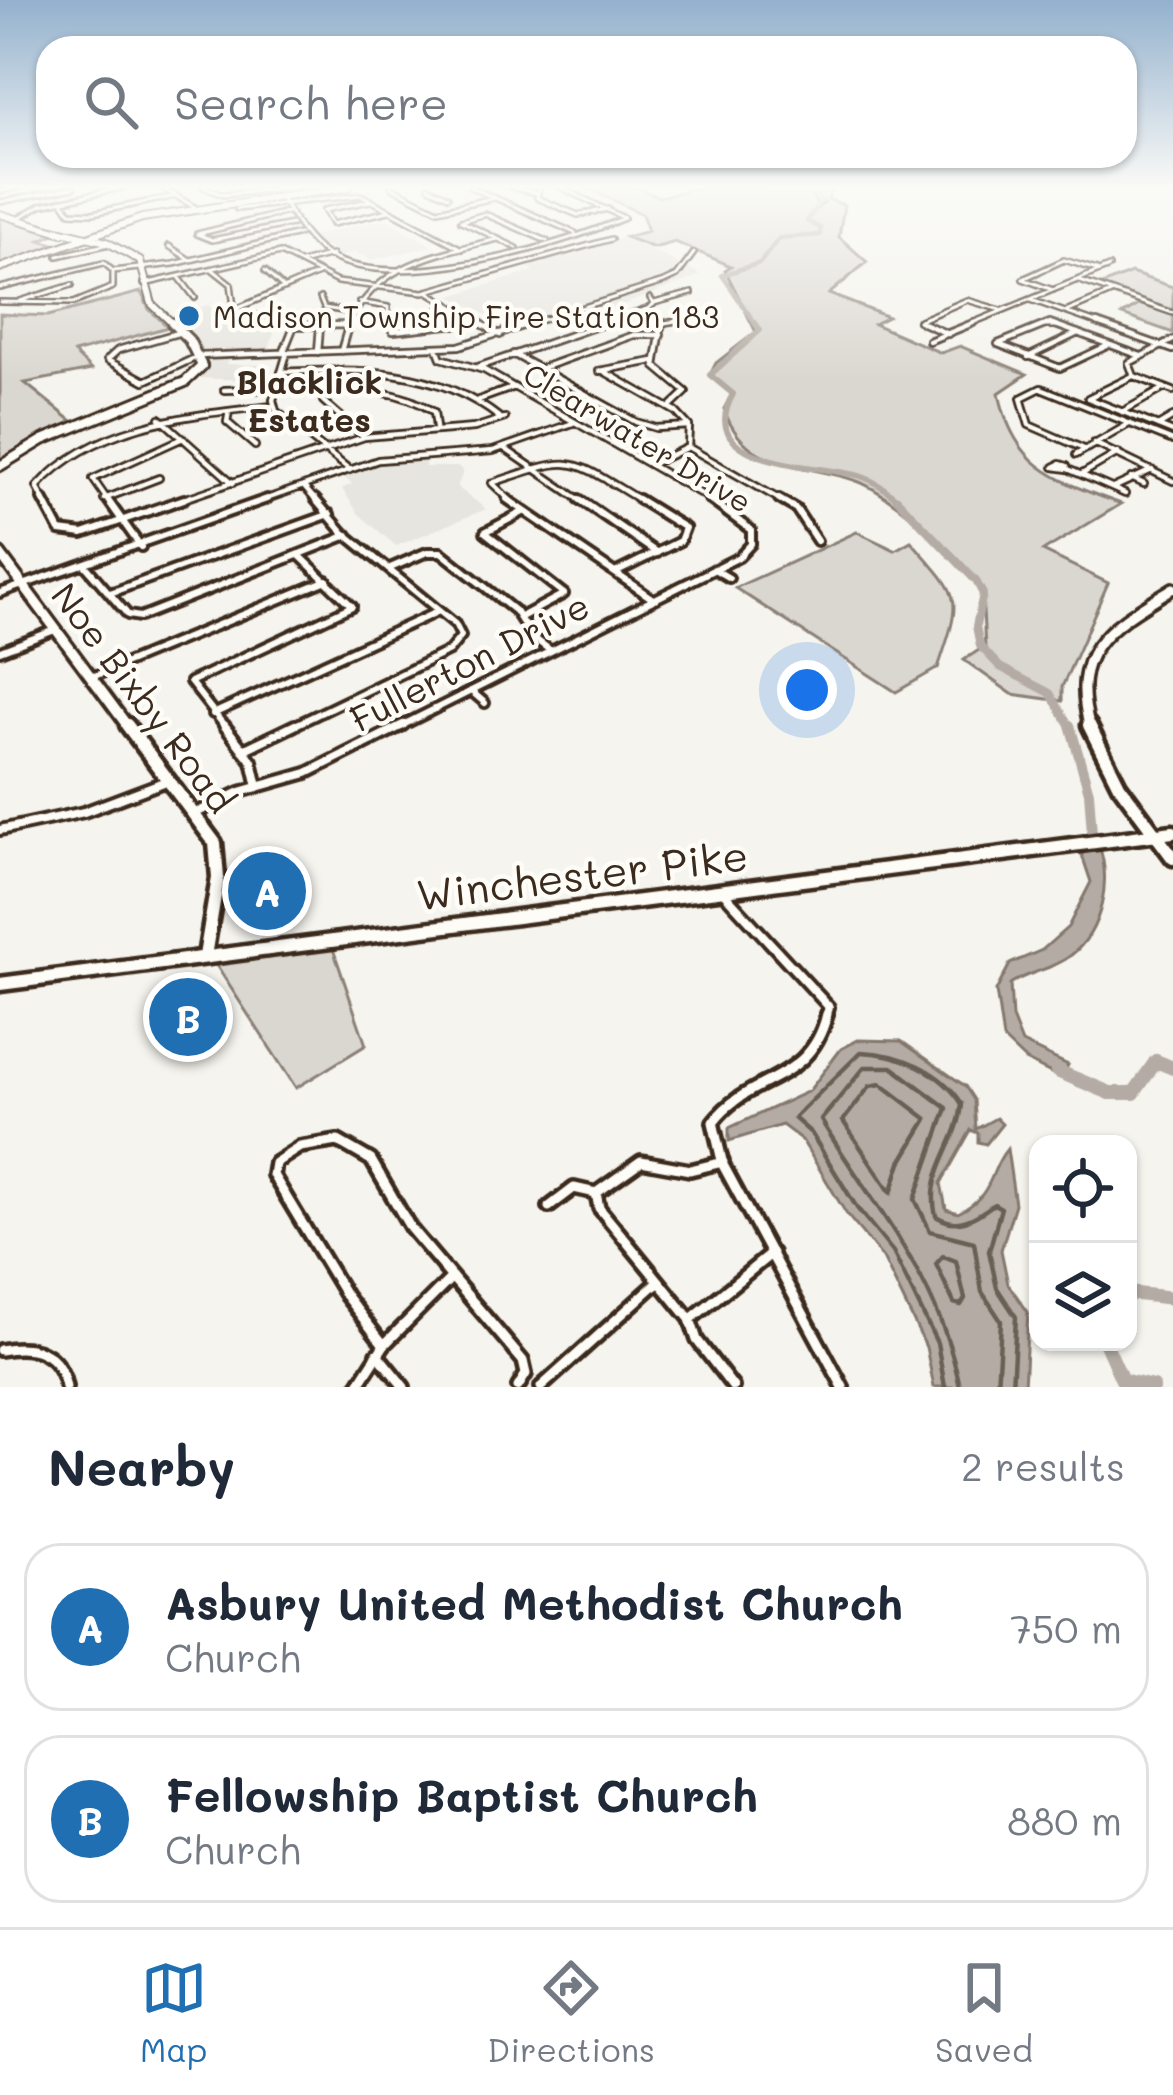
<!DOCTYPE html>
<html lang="en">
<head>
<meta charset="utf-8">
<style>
  body { margin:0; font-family:Mali,sans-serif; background:#f2f2f3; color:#1f2937 }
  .controls { position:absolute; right:36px; bottom:36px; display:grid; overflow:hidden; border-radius:24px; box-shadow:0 3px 9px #0004 }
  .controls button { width:108px; height:108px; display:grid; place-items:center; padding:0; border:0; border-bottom:3px solid #e0e1e3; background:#fff; color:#1f2937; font:60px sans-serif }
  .you { position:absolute; left:807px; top:690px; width:42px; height:42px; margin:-30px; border:9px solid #fff; border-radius:50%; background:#1a73e8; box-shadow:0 0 0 18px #1a73e833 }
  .badge { display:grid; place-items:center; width:78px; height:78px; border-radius:50%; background:#1f6fb2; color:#fff; font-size:39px; font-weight:700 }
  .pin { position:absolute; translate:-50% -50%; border:6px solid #fff; box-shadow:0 3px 12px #0006 }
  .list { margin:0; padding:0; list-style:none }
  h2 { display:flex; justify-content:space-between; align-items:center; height:156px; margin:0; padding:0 48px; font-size:51px }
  h2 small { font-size:39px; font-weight:400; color:#747a83 }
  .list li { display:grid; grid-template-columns:78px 1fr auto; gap:36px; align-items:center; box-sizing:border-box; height:168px; margin:0 24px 24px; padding:0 24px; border:3px solid #e0e1e3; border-radius:36px }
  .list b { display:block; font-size:45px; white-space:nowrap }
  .list p { margin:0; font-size:39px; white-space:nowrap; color:#747a83 }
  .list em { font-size:39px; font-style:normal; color:#747a83 }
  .icon { flex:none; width:66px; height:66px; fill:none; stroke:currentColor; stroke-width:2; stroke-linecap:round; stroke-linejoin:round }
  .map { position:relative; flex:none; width:1173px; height:1387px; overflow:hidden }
  .search { position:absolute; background:#fff; box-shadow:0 3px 9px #0004; left:36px; right:36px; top:36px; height:132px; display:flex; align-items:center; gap:30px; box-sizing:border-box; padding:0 42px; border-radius:36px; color:#747a83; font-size:45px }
  .sheet { height:540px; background:#fff }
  nav { display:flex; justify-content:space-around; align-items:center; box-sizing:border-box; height:168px; border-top:3px solid #e0e1e3; background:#fff; font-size:33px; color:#747a83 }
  nav a { display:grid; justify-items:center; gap:6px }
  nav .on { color:#1f6fb2 }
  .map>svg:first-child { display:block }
  .built { fill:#e7e5df }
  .green { fill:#dad6d0; stroke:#8a8077; stroke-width:3 }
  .water { fill:#b4aca4; stroke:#84786e; stroke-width:3 }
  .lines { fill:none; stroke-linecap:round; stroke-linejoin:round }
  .shore { stroke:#6b5e54; stroke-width:4.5 }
  .river-far4 { stroke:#b4aca4; stroke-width:4.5 }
  .river-far3 { stroke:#b4aca4; stroke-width:6 }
  .river-far2 { stroke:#b4aca4; stroke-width:8 }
  .river-far1 { stroke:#b4aca4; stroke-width:10 }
  .river { stroke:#b4aca4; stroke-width:14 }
  .street-far4-casing { stroke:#3b2a1e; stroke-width:8 }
  .street-far3-casing { stroke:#3b2a1e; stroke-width:10 }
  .street-far2-casing { stroke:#3b2a1e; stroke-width:14 }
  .street-far1-casing { stroke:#3b2a1e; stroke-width:16 }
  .street-casing { stroke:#3b2a1e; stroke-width:18 }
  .secondary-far3-casing { stroke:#3b2a1e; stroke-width:10 }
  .secondary-far2-casing { stroke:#3b2a1e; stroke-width:14 }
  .secondary-far1-casing { stroke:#3b2a1e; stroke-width:16 }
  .secondary-casing { stroke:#3b2a1e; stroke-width:21 }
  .primary-casing { stroke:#3b2a1e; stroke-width:10 }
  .street-far4 { stroke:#fdfcf7; stroke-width:3 }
  .street-far3 { stroke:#fdfcf7; stroke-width:4.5 }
  .street-far2 { stroke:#fdfcf7; stroke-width:6 }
  .street-far1 { stroke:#fdfcf7; stroke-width:8 }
  .street { stroke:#fdfcf7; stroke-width:9 }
  .secondary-far3 { stroke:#fdfcf7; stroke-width:6 }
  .secondary-far2 { stroke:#fdfcf7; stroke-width:8 }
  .secondary-far1 { stroke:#fdfcf7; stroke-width:9 }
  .secondary { stroke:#fdfcf7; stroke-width:12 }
  .primary { stroke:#fdfcf7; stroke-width:6 }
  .poi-dot { fill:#1f6fb2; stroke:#fdfcf7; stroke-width:4.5 }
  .labels { text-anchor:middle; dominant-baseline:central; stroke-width:9; stroke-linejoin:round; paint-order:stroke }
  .far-poi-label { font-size:30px; fill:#3b2a1e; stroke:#fdfcf7; text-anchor:start }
  .far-street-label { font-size:30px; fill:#3b2a1e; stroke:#fdfcf7 }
  .far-neighbourhood-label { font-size:33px; font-weight:bold; fill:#3b2a1e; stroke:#fdfcf7 }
  .street-label { font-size:36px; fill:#3b2a1e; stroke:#fdfcf7 }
  .near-street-label { font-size:42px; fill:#3b2a1e; stroke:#fdfcf7 }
</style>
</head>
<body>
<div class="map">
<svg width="1173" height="1387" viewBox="0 0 1173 1387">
  <rect width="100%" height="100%" fill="#f5f4ee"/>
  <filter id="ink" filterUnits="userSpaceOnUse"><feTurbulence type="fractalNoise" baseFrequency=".00833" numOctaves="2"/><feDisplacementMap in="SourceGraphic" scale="24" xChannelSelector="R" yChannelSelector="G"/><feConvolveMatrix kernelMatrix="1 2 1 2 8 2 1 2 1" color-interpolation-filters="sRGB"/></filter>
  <g filter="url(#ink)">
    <path class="built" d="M385 219 433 246 370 260 355 252 341 256 308 237Z
      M626 237 701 275 613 309 604 305 519 332 451 296 534 271 524 265Z
      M208 305 236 328 276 326 268 352 232 353 226 364 263 365 252 380 194 378 204 358 166 317Z
      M425 456V467H459L463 472 457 487 486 509 396 546 359 514 342 489 352 484 341 475 387 460Z"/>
    <path class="green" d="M585 187H636L659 197 702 187H807L819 207 811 213 824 203 811 189 832 187 828 199 844 205 839 237 867 262 829 294 888 317 874 324 941 353 960 346 1027 374 999 393C1014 468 1057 480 1121 504L1043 551 1108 583 1062 687V701L1012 694 964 660 985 646C983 628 985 596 976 581 957 552 886 490 854 480 801 463 744 470 724 409L732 394 710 375 716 363 756 332 725 270 731 266 675 242 654 248 626 237 648 231 642 214Z
      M0 216 57 233 40 240 57 245 0 266Z
      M1131 273 1173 287V333L1122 315 1142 303 1097 287Z
      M141 292 149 309 168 327 74 353 91 370 25 383 77 425 0 460V314L48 316Z
      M857 532 895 550 911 541C962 599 963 594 938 668L896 692 735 588Z
      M331 943 366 1045 296 1088 212 959Z"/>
    <path class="water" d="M1098 843C1112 879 1103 931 1070 956 1054 969 1028 972 1010 984L1012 1018 1022 1043 1068 1065 1061 1078 1025 1060 1003 1039 996 991 1010 964 1042 950 1068 927 1091 882 1079 846Z
      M858 1040 901 1041 965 1086 974 1100 976 1129 996 1118 1002 1124 986 1144 978 1142V1133L971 1130 941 1183 946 1209 958 1213C996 1194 988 1171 1007 1149L1015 1204 1001 1250 1008 1284 1028 1312 1024 1387H934L926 1347 883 1258 847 1215 802 1140 782 1125 729 1141V1128L809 1091 841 1049Z"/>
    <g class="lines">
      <path class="shore" d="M881 1084 927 1119 901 1162 891 1193 843 1121 870 1086Z
        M943 1256 956 1261 965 1299 961 1305 954 1303 936 1264Z
        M945 1387 937 1343 893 1252 857 1208 811 1133 794 1118 861 1052C898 1053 941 1070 962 1104 958 1147 925 1171 936 1216 958 1230 975 1218 994 1204L1001 1208 989 1251 997 1288 1016 1317 1012 1387
        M960 1387C938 1276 878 1214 821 1120L865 1067H892L947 1108 915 1199 930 1231 974 1242 982 1292 1001 1321 997 1387"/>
      <path class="river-far4" d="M757 326 722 275 760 263 779 238 820 235V228L807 221 821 200 808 187"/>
      <path class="river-far3" d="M755 323 760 330 710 375 733 394C692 468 821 464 860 476 876 481 889 492 901 502"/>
      <path class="river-far2" d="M897 499 976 581 983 594 976 626 980 646 1000 667 1050 693 1071 728"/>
      <path class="river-far1" d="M1070 725 1089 792 1093 847"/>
      <path class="river" d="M1057 1071 1110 1093H1134L1156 1061 1173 1068
        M1128 1293 1173 1298
        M1105 1342 1122 1380 1153 1387"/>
      <defs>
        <path id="street-far4" d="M161 187 196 208
          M203 187 223 195 296 187
          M392 187 438 210 494 198
          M429 187 448 196
          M470 187 575 233
          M511 187 537 193
          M539 187 537 198 578 215 608 209
          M560 187 624 218
          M0 191 21 187
          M280 196C293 217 305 240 326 254 390 295 558 247 624 218
          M62 200 70 212 93 213 176 196
          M0 202 74 187
          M237 209 361 195 462 249
          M287 212 197 234 212 240 292 224
          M485 214 547 241
          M17 219 41 205 125 187
          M461 221 517 248
          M461 221 485 214
          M332 224 324 210 370 201
          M332 224 389 211
          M169 246 190 260
          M280 253 337 282 424 292 611 239
          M58 256 109 244
          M301 263 332 255
          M212 269 231 284 234 307 248 316 272 315
          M113 271 174 264 299 234
          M265 271 282 287
          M179 277 195 298
          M1023 279 1064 260 1097 270
          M1023 279 1053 290
          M1080 281 1173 313
          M144 284 280 253
          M0 288 104 263
          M427 291 485 326
          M320 298 324 308 349 312
          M1031 300 1105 326
          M20 301 72 285
          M0 302 74 303 113 287V271L104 263
          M359 302 388 307V326
          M654 303 692 293
          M236 309 318 274
          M431 312 449 307
          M1066 312 1111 293
          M639 314 656 326
          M918 321 967 300 1001 310
          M918 321 930 326
          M658 324 689 319
          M294 326 346 325
          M349 326C375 263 438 254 498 239
          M455 326 474 321
          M523 326 664 282 677 276 694 253
          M597 326 647 309 654 304 650 298
          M965 326 1109 267
          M1042 326H1059"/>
        <path id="street-far3" d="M388 323 393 331 466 323
          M480 323 500 335
          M651 323 661 330 655 366 686 392 670 407
          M923 323 948 334
          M1050 323 1141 356
          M1097 323 1173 350
          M658 324 664 323
          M181 332 118 350 107 360 145 381 199 356 459 346 532 323
          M929 341 973 323
          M998 344 1050 323
          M998 344 1060 368 1109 345
          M437 348 441 358 484 370 715 502
          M284 351 294 326 346 325
          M341 351 349 323
          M318 352 320 326
          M287 353 273 400 276 411 350 470
          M513 354 636 422 656 428 689 426
          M1028 357 1078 333
          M478 367 606 323
          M539 369 634 335H661
          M326 371 323 401 364 437
          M599 371 654 361
          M281 372C361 369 435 366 500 418
          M605 372 676 412 689 426 688 447 652 464
          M1134 376 1129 363 1173 340
          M1134 376 1173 391
          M224 390 274 389
          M322 391C362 389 400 389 434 412L436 428
          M1088 398 1173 432
          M1088 398 1133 376
          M476 401 512 388
          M229 411 227 422 255 446
          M1122 412 1165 388
          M160 418 233 483
          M1158 426 1173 417
          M1094 443 1173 481
          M688 447 784 502
          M504 448 583 502
          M1084 449 1029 425 1021 398 1041 388 1173 441
          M1076 455 1129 424
          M1060 464 1067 466 1068 469 1054 467Z
          M1068 469 1125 494
          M1082 474 1118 453
          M1131 478 1144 484
          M93 479 183 438
          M93 479 109 502
          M304 487 317 502
          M1113 488 1152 470
          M104 499 159 478
          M45 502 37 487C96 422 191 415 273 406
          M175 502 364 437 474 428 505 418
          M258 502 378 460 493 451 573 423
          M512 502 492 483C578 454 566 456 643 502"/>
        <path id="street-far2" d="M43 499 60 531 83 534 184 499
          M107 499 141 547
          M507 499 615 573
          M579 499 657 553
          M779 499 796 509 817 541
          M523 512 485 532 564 594
          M299 555 352 606
          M85 565 128 615 140 617 348 535
          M388 569 427 552H441L515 611 531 636 551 651
          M714 569 729 578
          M615 573 653 599
          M615 573 680 541 685 528 638 499
          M0 593 267 499
          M110 593 330 514
          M521 617 564 594
          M0 651 55 630
          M92 677 327 580
          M471 691 485 703
          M213 714 439 611
          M226 728 190 682 352 606
          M289 728 449 651 461 636 455 624 343 532 315 499
          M397 728 739 557 751 544V530L709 499"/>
        <path id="street-far1" d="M224 725 252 761 258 787
          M243 750 295 725
          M196 813 240 792 307 773 403 725
          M0 830 84 812 169 780
          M724 893 829 1007 826 1017"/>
        <path id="street" d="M827 1014C810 1085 750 1073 713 1122L723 1165 843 1387
          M596 1193 599 1208 690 1319 697 1340 733 1387
          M596 1193 641 1161 690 1170 723 1162
          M549 1207 574 1188 596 1193
          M691 1319 772 1253
          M384 1345 346 1296 273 1175 275 1163 300 1147 338 1141 371 1160 411 1229 523 1361 526 1374 518 1387
          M0 1350C33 1344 59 1351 66 1387
          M377 1354 404 1387
          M357 1387 384 1345 452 1277
          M541 1387 659 1281"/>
        <path id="secondary-far3" d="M0 214 63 233
          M58 230 107 242 140 261 152 304 175 326"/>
        <path id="secondary-far2" d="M0 466 43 440 185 382 202 366 189 340 172 323"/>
        <path id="secondary-far1" d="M0 554 129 728
          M1090 728C1067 648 1112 626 1173 588"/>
        <path id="secondary" d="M127 725 215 843 218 878 205 956
          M1089 725 1119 785 1173 858
          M0 984 1173 832"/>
        <path id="primary" d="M0 268 142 218 349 187"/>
      </defs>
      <use href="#street-far4" class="street-far4-casing"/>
      <use href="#street-far3" class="street-far3-casing"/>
      <use href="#street-far2" class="street-far2-casing"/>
      <use href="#street-far1" class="street-far1-casing"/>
      <use href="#street" class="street-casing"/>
      <use href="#secondary-far3" class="secondary-far3-casing"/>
      <use href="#secondary-far2" class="secondary-far2-casing"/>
      <use href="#secondary-far1" class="secondary-far1-casing"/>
      <use href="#secondary" class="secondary-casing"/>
      <use href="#primary" class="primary-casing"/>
      <use href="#street-far4" class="street-far4"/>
      <use href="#street-far3" class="street-far3"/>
      <use href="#street-far2" class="street-far2"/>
      <use href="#street-far1" class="street-far1"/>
      <use href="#street" class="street"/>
      <use href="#secondary-far3" class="secondary-far3"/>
      <use href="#secondary-far2" class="secondary-far2"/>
      <use href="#secondary-far1" class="secondary-far1"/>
      <use href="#secondary" class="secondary"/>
      <use href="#primary" class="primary"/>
    </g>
  </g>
  <linearGradient id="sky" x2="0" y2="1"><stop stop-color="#93b1cd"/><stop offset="0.49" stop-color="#fafaf7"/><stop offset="1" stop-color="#fafaf7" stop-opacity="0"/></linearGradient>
  <rect width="1173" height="381" fill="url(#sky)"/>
  <circle class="poi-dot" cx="189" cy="316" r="12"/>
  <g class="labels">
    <g class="far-poi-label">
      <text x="213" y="316">Madison Township Fire Station 183</text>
    </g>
    <g class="far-street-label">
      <text transform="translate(638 437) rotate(31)">Clearwater Drive</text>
    </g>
    <g class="far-neighbourhood-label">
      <text x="309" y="380">Blacklick<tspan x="309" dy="38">Estates</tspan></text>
    </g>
    <g class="street-label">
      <text transform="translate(469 661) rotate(-27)">Fullerton Drive</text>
      <text transform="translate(144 697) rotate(53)">Noe Bixby Road</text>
    </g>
    <g class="near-street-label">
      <text transform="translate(582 874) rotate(-7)">Winchester Pike</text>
    </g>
  </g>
</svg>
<div class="controls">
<button><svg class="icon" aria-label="locate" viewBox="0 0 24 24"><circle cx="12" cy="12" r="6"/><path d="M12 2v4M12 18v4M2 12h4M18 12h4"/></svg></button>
<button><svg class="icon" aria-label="layers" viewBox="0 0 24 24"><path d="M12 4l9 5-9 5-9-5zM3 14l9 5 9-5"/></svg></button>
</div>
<div class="you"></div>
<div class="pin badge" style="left:267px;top:891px">A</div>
<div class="pin badge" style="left:188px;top:1017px">B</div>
<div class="search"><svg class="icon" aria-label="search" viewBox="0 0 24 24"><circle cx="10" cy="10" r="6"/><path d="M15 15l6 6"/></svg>Search here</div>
</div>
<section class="sheet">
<h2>Nearby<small>2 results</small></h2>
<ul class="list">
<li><span class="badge">A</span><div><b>Asbury United Methodist Church</b><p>Church</p></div><em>750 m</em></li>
<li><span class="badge">B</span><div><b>Fellowship Baptist Church</b><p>Church</p></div><em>880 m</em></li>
</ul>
</section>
<nav>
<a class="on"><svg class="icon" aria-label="map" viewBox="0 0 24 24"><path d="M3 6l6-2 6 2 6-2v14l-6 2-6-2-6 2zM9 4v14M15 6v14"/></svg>Map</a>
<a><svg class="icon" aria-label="directions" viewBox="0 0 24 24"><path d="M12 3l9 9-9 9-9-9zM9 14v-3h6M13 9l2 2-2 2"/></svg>Directions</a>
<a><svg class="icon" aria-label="saved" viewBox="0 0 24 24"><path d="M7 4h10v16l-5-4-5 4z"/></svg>Saved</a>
</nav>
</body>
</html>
